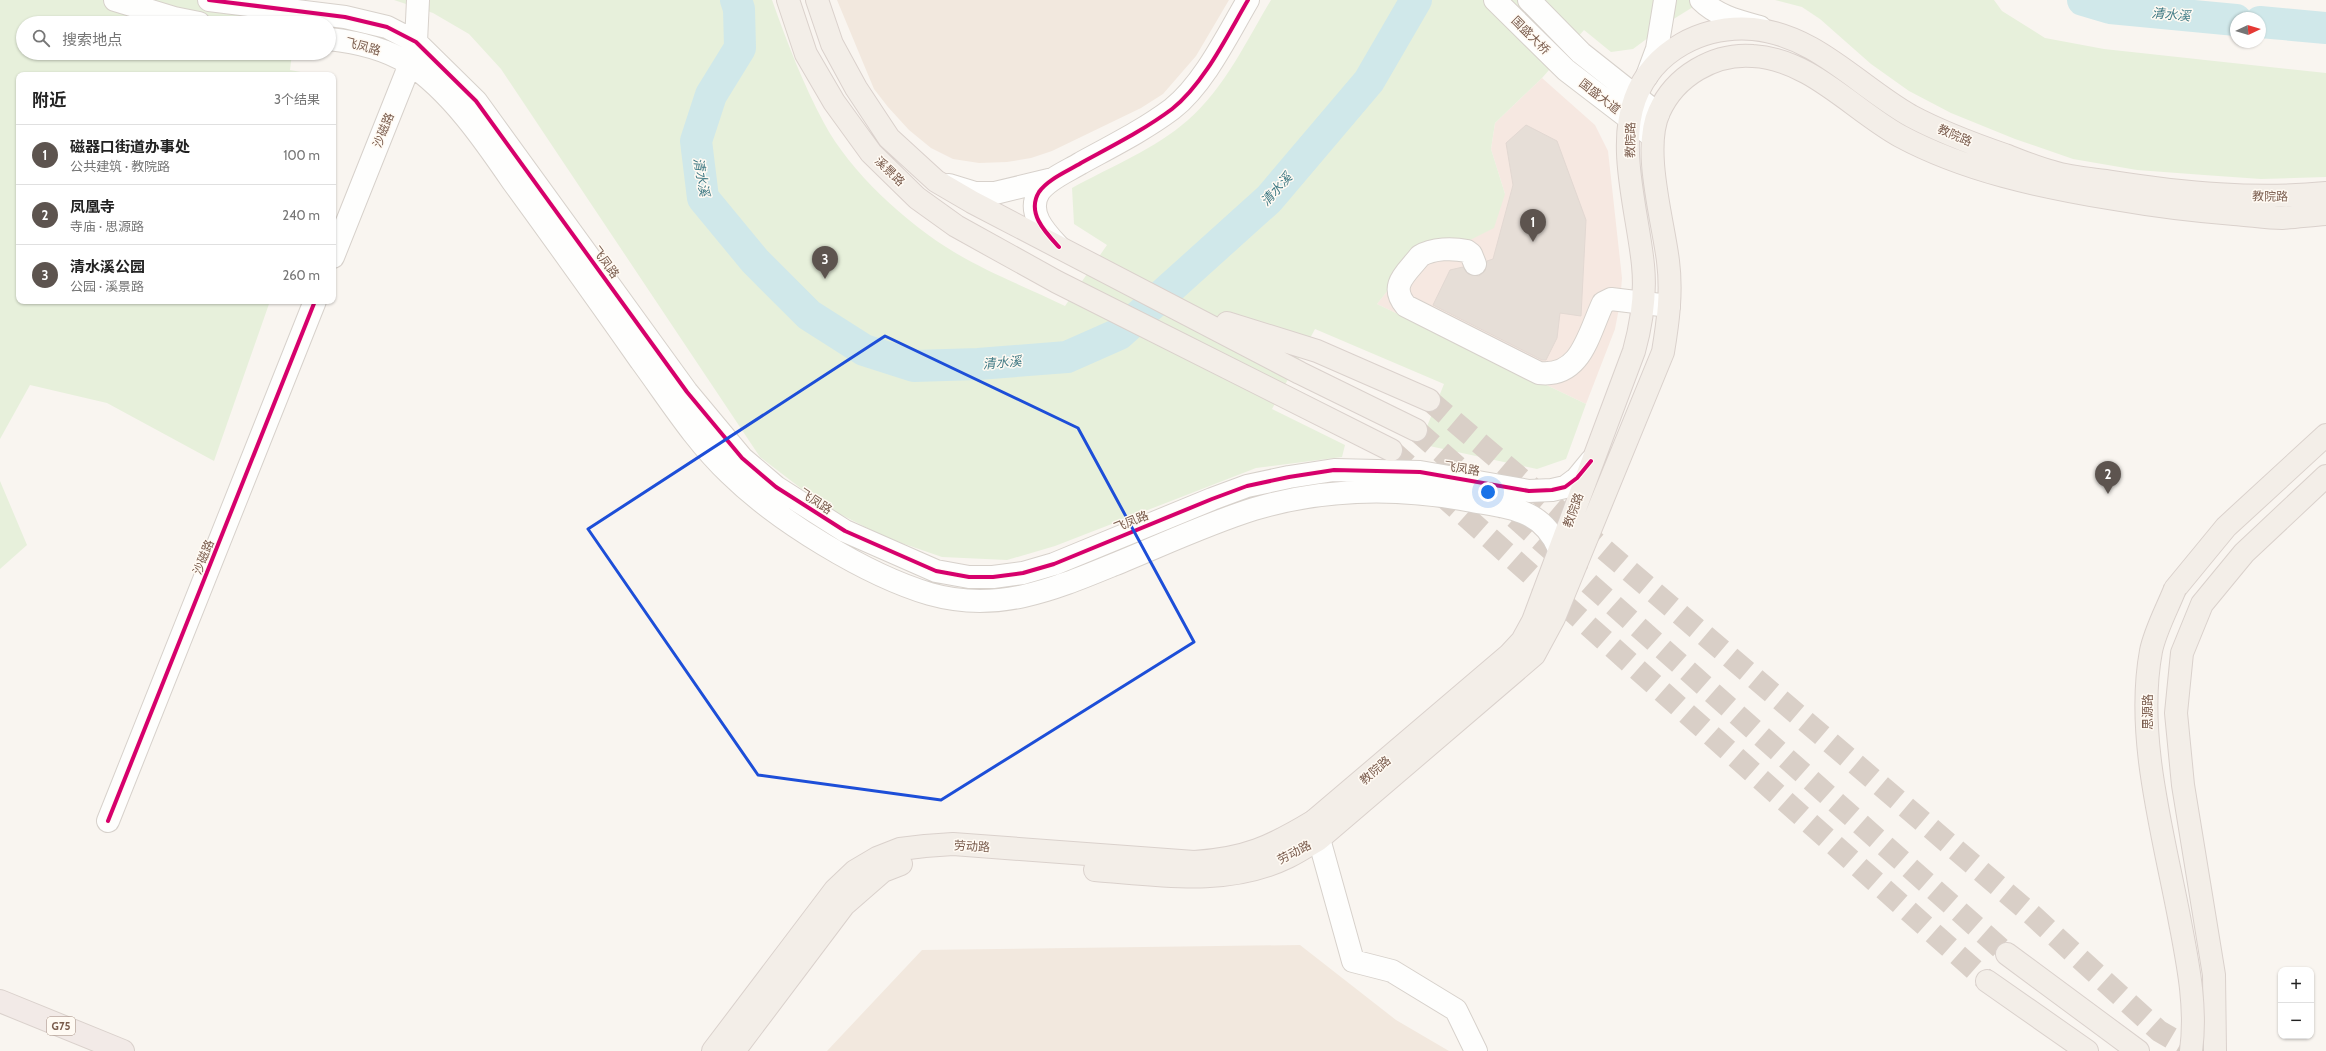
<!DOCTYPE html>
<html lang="zh">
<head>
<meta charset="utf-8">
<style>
  body { margin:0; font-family:Cabin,"Noto Sans SC",sans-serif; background:#f2f2f2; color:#222 }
  .controls { position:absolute; right:12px; bottom:12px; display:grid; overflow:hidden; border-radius:8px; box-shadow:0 1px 3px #0004 }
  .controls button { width:36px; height:36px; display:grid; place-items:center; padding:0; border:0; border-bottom:1px solid #e0e0e0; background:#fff; color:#222; font:20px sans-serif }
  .compass { position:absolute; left:2230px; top:12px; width:36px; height:36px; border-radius:50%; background:#fff; box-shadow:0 1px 3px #0004; rotate:86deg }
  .you { position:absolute; left:1488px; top:492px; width:14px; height:14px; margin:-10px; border:3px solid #fff; border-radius:50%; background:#1a73e8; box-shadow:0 0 0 6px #1a73e833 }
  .badge { display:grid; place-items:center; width:26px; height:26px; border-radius:50%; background:#5d544f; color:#fff; font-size:13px; font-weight:700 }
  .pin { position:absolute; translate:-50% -33px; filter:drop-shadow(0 1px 2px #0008) }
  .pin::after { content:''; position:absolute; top:21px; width:14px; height:12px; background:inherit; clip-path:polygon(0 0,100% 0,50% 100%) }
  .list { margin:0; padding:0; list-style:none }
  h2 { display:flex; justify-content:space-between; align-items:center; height:52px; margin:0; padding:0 16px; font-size:17px }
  h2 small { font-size:13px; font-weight:400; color:#767676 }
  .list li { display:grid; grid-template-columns:26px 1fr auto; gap:12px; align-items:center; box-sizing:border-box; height:60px; padding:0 16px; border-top:1px solid #e0e0e0 }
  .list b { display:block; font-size:15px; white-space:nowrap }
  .list p { margin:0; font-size:13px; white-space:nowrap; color:#767676 }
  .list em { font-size:13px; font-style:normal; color:#767676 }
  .icon { flex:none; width:22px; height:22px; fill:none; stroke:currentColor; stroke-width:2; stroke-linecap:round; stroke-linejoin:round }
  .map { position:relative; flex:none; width:2326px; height:1051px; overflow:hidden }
  .search { position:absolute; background:#fff; box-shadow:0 1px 3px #0004; left:16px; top:16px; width:320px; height:44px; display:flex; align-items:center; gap:10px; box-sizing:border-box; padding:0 14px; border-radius:22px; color:#767676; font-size:15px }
  .panel { position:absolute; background:#fff; box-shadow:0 1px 3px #0004; left:16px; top:72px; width:320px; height:232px; border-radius:8px }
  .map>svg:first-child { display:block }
  .residential { fill:#f2e8de }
  .commercial { fill:#f6e8e1 }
  .green { fill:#e7f0db }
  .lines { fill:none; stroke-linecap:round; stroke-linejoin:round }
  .river { stroke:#d0e8ea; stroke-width:32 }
  .building { fill:#e6ded7; stroke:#e2d8d2 }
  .major-tunnel { stroke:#d9cfc7; stroke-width:22; stroke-dasharray:22 11; stroke-linecap:butt }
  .minor-casing { stroke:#d7d1cb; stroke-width:24 }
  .major-casing { stroke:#dad1cc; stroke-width:24 }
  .highway-casing { stroke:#dad1cc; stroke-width:24 }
  .minor { stroke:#fefefd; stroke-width:22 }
  .major { stroke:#f3eee8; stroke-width:22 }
  .highway { stroke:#f2eae7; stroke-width:22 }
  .major-bridge-casing { stroke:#dad1cc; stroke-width:24; stroke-linecap:butt }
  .major-bridge { stroke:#f3eee8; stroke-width:22 }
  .cycleway-casing { stroke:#fffaf3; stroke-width:6 }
  .cycleway { stroke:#d6006c; stroke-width:4 }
  .marked { fill:none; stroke:#1d4ed8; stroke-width:3; stroke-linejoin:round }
  .labels { text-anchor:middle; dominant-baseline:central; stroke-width:3; stroke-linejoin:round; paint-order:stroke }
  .shield { fill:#fffaf3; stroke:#a28b7f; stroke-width:1 }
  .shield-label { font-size:11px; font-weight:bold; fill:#7a5c4d }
  .street-label { font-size:12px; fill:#7a5c4d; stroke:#fffaf3 }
  .water-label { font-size:13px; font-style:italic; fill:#437c86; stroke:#fffaf3 }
</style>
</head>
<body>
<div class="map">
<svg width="2326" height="1051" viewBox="0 0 2326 1051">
  <rect width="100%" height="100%" fill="#f9f5f0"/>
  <path class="residential" d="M837 0H1229L1196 56 1163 94 1141 108 1052 151 1031 158 1007 162 979 163 953 159 931 148 909 130 888 107 874 89Z
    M1300 945 1396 1020 1449 1051H827L922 950Z"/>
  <path class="commercial" d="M1542 78 1595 125 1608 151 1622 278 1620 303 1615 329 1586 404 1377 304 1425 243 1505 194 1491 149 1495 123Z"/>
  <path class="green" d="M0 0H299L296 23H23V53H292L290 70 317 75H19V301H270L214 461 107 403 30 385 0 439Z
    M394 0H772C787 42 803 84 824 123 850 172 906 223 954 252 987 272 1030 289 1065 306L1107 245 1074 224 1072 188C1110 167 1155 149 1188 120 1224 89 1247 40 1271 0H1714L1693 7 1672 20 1633 49 1611 52 1584 30 1542 78 1495 123 1491 149 1505 194 1494 228 1470 240 1425 244 1377 304 1586 404 1566 459 1537 469 1420 444 1444 384 1315 329 1272 409 1345 445 1342 457 1256 468 1055 546 1007 560 942 557 887 538 824 506 760 457 501 69 469 34 433 13Z
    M1775 0H1994L2002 11 2045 38 2104 49 2326 73V177L2261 179 2204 175 2137 170 2073 159 2015 139 1951 113 1909 91 1871 64 1820 19 1802 7Z
    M0 481 27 545 0 569Z"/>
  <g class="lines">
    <path class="river" d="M736 0 739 9 740 48 711 95 696 141 703 198 755 261 809 315 864 350 914 366 978 364 1067 357 1119 334 1269 199 1369 81 1416 0
      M2083 0 2110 8 2236 20
      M2260 22 2326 28"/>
  </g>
  <path class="building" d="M1526 125 1557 141 1586 220 1581 316 1560 313 1557 338 1546 360H1542L1433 305 1450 270 1463 267 1468 274 1479 276 1485 271 1487 261 1493 259 1513 185 1506 143Z"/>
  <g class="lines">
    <path class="major-tunnel" d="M1429 400 2030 913 2159 1031 2193 1051
      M1416 430 2007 954
      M1391 450 1987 981"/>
    <defs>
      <path id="minor" d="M115 0 174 18 199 23
        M209 0 345 17 387 27 416 42 476 101 687 392 742 458 776 487 845 531 936 571 969 577H993L1023 573 1054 564 1212 499 1247 486 1289 477 1334 470 1420 472 1529 491 1552 490 1565 487 1577 478 1591 461
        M1495 0 1566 70 1652 136
        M1529 0 1581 53 1658 114
        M1701 0C1717 16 1738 21 1760 27
        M329 39C357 42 384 48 408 63 450 90 485 141 513 182 556 241 599 301 641 361 669 399 695 441 730 474 778 521 866 575 930 594 997 613 1052 590 1113 565 1160 546 1206 524 1254 509 1325 488 1400 487 1472 501 1511 508 1542 509 1559 549
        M1647 76 1657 49 1665 0
        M949 185 975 193H995L1053 179
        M1059 247C1046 233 1026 213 1039 192 1048 179 1068 171 1081 163 1112 146 1144 130 1172 109 1204 84 1228 34 1248 0
        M333 257 410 64 416 42 418 0
        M1475 264 1471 254 1467 251C1453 248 1433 248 1420 256 1407 273 1388 285 1406 306L1539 373C1581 378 1588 335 1603 303L1611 299 1669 306
        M108 821 315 301
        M1314 821 1353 961 1392 971 1456 1010 1476 1051"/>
      <path id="major" d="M788 0 806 54 834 102 871 153 917 198 956 226 1057 282 1391 450
        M817 0 832 44 856 88 889 138 936 181 972 202 1300 373 1416 430
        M1227 323 1317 351 1429 400
        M2175 589 2226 527 2326 435
        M1095 870C1159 875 1227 887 1288 857 1298 852 1309 845 1319 839L1534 655 1554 618 1663 352C1668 322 1672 292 1668 261 1663 220 1642 149 1659 112 1675 76 1714 53 1753 56 1810 59 1853 110 1900 136 1965 171 2041 187 2114 199 2154 206 2193 211 2234 214 2250 215 2267 218 2282 218 2297 217 2312 215 2326 214
        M2007 954 2138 1051
        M1987 981 2087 1051
        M713 1051 835 890 855 871 877 858 900 849 925 846 953 844 1194 862C1245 859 1271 847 1314 821L1509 655 1522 641 1533 621 1634 351C1642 322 1646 295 1643 265 1638 214 1617 148 1635 99 1653 50 1703 25 1753 29 1816 35 1858 86 1911 116 1941 132 1973 144 2005 155 2021 161 2037 168 2053 172 2072 178 2094 179 2113 182 2184 193 2255 200 2326 193
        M734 1051 844 905 883 871 901 864
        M2215 1051 2214 975 2183 785 2176 713 2182 653 2202 604 2244 553 2326 476"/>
      <path id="highway" d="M0 1001 123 1051"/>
    </defs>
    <use href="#minor" class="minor-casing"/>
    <use href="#major" class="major-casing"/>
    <use href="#highway" class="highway-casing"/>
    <use href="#minor" class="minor"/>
    <use href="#major" class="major"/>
    <use href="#highway" class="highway"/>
    <defs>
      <path id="major-bridge" d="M2175 589C2167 609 2155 631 2151 651 2135 737 2164 836 2180 922 2188 964 2197 1008 2191 1051"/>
    </defs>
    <use href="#major-bridge" class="major-bridge-casing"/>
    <use href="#major-bridge" class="major-bridge"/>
    <defs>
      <path id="cycleway" d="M209 0 345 17 387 27 416 42 476 101 687 392 742 458 776 487 845 531 936 571 969 577H993L1023 573 1054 564 1212 499 1247 486 1289 477 1334 470 1420 472 1529 491 1552 490 1565 487 1577 478 1591 461
        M1059 247C1046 233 1026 213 1039 192 1048 179 1068 171 1081 163 1112 146 1144 130 1172 109 1204 84 1228 34 1248 0
        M108 821 315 301"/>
    </defs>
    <use href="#cycleway" class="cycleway-casing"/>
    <use href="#cycleway" class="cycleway"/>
  </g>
  <path class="marked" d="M885 336 1078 428 1194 642 941 800 758 775 588 529Z"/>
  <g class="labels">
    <rect class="shield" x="47" y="1017" width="28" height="18" rx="3"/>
    <g class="shield-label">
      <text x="61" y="1026">G75</text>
    </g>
    <g class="street-label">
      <text transform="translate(1531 35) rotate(45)">国盛大桥</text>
      <text transform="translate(363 46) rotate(15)">飞凤路</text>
      <text transform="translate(1600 96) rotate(38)">国盛大道</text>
      <text transform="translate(383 130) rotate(-68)">沙磁路</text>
      <text transform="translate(1955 135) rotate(23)">教院路</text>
      <text transform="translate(1630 140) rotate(-89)">教院路</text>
      <text transform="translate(890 171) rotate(44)">溪景路</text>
      <text transform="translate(2270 196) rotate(1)">教院路</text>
      <text transform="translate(606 262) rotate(54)">飞凤路</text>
      <text transform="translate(1462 468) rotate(9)">飞凤路</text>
      <text transform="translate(816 501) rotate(33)">飞凤路</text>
      <text transform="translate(1573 510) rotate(-70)">教院路</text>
      <text transform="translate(1131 521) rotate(-22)">飞凤路</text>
      <text transform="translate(203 557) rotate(-68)">沙磁路</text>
      <text transform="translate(2147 712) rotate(-90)">思源路</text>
      <text transform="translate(1375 770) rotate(-41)">教院路</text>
      <text transform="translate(972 846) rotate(3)">劳动路</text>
      <text transform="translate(1294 852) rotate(-27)">劳动路</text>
    </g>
    <g class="water-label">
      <text transform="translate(2171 14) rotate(5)">清水溪</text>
      <text transform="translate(702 177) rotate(80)">清水溪</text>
      <text transform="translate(1276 189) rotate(-48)">清水溪</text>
      <text transform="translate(1002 362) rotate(-5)">清水溪</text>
    </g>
  </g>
</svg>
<div class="controls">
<button>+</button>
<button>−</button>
</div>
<svg class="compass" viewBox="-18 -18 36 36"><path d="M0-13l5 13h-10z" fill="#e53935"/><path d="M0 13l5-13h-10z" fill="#767676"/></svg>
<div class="you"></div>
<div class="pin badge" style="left:1533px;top:242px">1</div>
<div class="pin badge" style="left:2108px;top:494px">2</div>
<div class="pin badge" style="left:825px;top:279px">3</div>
<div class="search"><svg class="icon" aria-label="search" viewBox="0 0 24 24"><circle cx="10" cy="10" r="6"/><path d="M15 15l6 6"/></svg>搜索地点</div>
<section class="panel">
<h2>附近<small>3个结果</small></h2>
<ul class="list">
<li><span class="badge">1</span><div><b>磁器口街道办事处</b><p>公共建筑 · 教院路</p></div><em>100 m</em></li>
<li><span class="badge">2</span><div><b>凤凰寺</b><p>寺庙 · 思源路</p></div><em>240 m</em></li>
<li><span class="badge">3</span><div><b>清水溪公园</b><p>公园 · 溪景路</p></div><em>260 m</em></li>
</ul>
</section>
</div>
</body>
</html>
